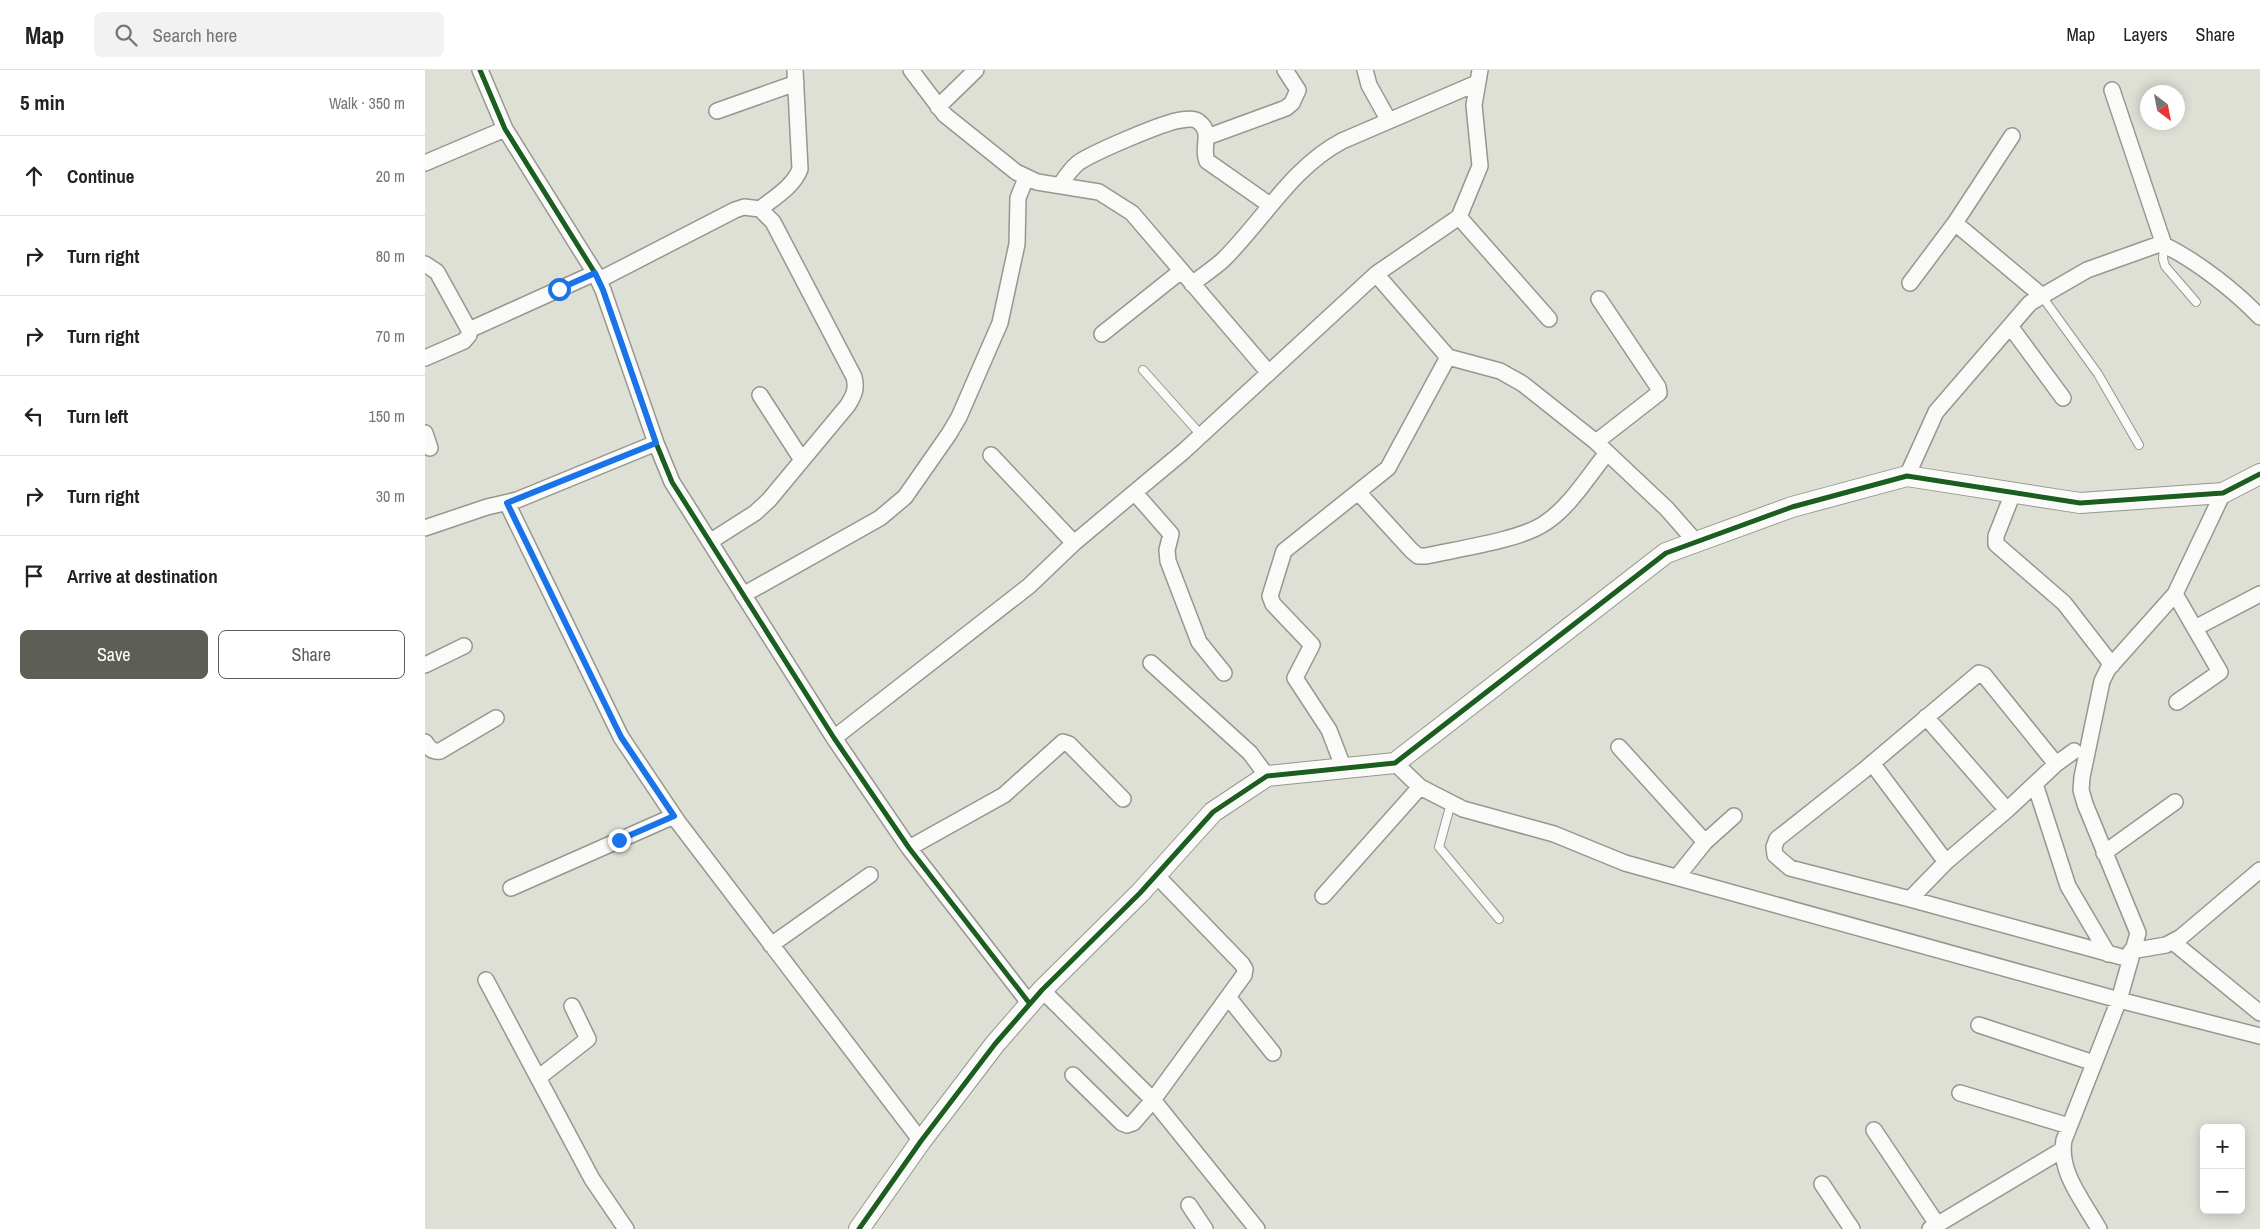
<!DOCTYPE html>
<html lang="en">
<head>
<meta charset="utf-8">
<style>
  body { margin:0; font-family:"Archivo Narrow",sans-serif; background:#f2f2f2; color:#222 }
  .controls { position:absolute; right:15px; bottom:15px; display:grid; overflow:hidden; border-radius:8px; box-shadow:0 2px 12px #0003 }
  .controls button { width:45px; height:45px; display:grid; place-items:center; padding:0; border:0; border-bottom:1px solid #e0e0e0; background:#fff; color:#222; font:25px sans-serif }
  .compass { position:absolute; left:1715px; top:15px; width:45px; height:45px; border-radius:50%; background:#fff; box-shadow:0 2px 12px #0003; rotate:148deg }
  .stop { position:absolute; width:15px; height:15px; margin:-11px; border:4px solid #1a73e8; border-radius:50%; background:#fff }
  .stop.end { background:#1a73e8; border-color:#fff; box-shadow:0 1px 5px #0008 }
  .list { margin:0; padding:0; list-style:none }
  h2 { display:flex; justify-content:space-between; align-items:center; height:65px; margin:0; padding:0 20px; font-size:21px }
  h2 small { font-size:16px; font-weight:400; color:#767676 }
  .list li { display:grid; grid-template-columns:32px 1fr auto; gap:15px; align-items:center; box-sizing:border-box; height:80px; padding:0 20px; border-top:1px solid #e0e0e0 }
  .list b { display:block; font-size:19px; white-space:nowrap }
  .list em { font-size:16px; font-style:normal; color:#767676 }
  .actions { display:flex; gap:10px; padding:15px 20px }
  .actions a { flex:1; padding:11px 0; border:1px solid #5d5f57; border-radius:8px; text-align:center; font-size:18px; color:#5d5f57 }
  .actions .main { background:#5d5f57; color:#fff }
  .icon { flex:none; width:28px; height:28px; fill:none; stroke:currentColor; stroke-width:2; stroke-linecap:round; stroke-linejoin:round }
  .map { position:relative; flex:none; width:1835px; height:1159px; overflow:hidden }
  header { display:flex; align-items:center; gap:30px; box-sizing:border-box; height:70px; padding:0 25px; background:#fff; border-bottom:1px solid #e0e0e0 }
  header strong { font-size:24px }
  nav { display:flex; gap:28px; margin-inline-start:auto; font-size:18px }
  .search { width:350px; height:45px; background:#f2f2f2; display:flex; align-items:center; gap:12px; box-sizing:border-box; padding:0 18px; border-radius:8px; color:#767676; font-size:19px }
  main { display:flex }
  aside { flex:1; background:#fff }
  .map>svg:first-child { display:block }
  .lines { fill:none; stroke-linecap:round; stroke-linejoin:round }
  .service-casing { stroke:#96978f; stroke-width:10 }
  .minor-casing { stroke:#96978f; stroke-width:18 }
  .tertiary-casing { stroke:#96978f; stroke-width:22 }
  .service { stroke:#fafaf9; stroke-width:8 }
  .minor { stroke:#fafaf9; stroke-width:15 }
  .tertiary { stroke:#fafaf9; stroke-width:20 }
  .cycleway-casing { stroke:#fff; stroke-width:8 }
  .cycleway { stroke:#1b5e20; stroke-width:5 }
  .route { stroke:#1a73e8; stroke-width:6 }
</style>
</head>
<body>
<header>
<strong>Map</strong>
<div class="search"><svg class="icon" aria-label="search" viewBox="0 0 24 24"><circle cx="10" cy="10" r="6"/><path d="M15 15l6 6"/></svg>Search here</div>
<nav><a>Map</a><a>Layers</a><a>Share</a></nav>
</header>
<main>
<aside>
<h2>5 min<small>Walk · 350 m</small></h2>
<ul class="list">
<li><svg class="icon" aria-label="ahead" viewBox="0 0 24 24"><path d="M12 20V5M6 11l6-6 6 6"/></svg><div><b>Continue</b></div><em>20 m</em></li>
<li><svg class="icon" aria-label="right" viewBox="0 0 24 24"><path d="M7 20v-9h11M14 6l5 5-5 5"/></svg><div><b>Turn right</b></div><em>80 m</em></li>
<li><svg class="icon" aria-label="right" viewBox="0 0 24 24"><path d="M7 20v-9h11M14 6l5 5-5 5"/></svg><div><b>Turn right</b></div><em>70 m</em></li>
<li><svg class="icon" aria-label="left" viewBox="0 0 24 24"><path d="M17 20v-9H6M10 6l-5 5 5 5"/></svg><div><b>Turn left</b></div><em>150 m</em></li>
<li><svg class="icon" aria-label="right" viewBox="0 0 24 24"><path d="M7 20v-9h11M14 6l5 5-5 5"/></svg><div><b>Turn right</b></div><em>30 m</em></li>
<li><svg class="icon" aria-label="arrive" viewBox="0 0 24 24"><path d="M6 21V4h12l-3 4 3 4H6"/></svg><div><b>Arrive at destination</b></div></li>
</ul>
<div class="actions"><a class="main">Save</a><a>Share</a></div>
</aside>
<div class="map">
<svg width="1835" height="1159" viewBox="0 0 1835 1159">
  <rect width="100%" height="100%" fill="#dee0d5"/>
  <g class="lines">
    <defs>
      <path id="service" d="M1739 175 1738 189 1740 196 1771 232
        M1616 225 1673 304 1714 375
        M718 300 776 365
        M1026 733 1014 777 1074 849"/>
      <path id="minor" d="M55 0 80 59 170 203 178 220 231 373 247 412 409 668 484 778 605 934
        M486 0 520 45 591 102 612 112 674 122 707 143 844 303
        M940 0 944 15 964 51
        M1687 20 1739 175
        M513 37 551 0
        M292 41 371 13
        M782 67 861 38 867 33 873 20 860 0
        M0 93 80 59
        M636 114C641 106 646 99 653 93 667 83 739 52 756 50 762 49 770 48 774 52 788 62 776 78 782 91L845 135
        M335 139C349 128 369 116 375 99L370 0
        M1034 147 1124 249
        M1530 153 1616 225
        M0 194 12 202 44 260V265L39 271 0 288
        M951 204 1023 287 1075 301 1098 314 1171 372 1242 439 1271 472
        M174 210 310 140 319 137 335 139 348 152 429 307C432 319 429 325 423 335L344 430 330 443 286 471
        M1485 213 1530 153 1587 66
        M767 214C777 206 788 199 798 190 838 151 866 98 917 71L1052 13
        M1585 256 1638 328
        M44 260 170 203
        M677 264 756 201
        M335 325 377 390
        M0 363 5 378
        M1171 372 1234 323 1233 317 1174 229
        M566 385 649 473
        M1482 406 1511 342 1605 233 1662 200 1732 175H1739C1772 191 1810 221 1835 247
        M933 422 986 480 993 486H1001C1032 479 1096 470 1120 453 1144 438 1164 405 1182 383
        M710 423 746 464 742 480 743 491 774 572 799 603
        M1588 423 1571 466V474L1639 533 1687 595
        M82 433 196 667 253 752 496 1071
        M0 458 62 437 92 430 231 373
        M1750 524 1795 602 1752 632
        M318 525 455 448 480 427 524 364 534 347 575 253 592 174 593 128 601 108
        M1770 558 1835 524
        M726 593 825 683 842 706
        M0 595 39 576
        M1501 647 1582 740
        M409 668 604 516 649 473 759 381 951 204 1034 147 1055 96 1049 35 1055 0
        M0 672C4 678 7 682 15 681L71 648
        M1194 677 1280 772
        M970 693 995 717 1038 739 1129 764 1200 793 1694 930 1835 966
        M1447 693 1521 792
        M1631 694 1559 605 1554 603 1438 701 1352 769 1349 777 1350 785 1365 798 1485 829 1704 889
        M919 699 904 660 870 608 887 575 848 534 845 526 859 481 963 398 1023 287
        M1610 714 1643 816 1683 884
        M484 778 579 725 638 672 644 674 698 729
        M1679 783 1750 732
        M1252 807 1280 772 1309 746
        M86 818 249 746
        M898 826 995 717
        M1485 829 1521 792 1582 740 1631 694 1649 681
        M1748 872 1835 943
        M346 875 445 805
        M1706 881 1741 875 1756 867 1835 800
        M61 910 167 1109 201 1159
        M617 920 728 1030 832 1159
        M803 927 848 983
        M1554 955 1669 993
        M648 1005 697 1053 702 1055 708 1053 728 1030 819 905 820 899 817 894 731 805
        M113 1008 163 969 147 936
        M1535 1023 1644 1056
        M1449 1060 1512 1154
        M1397 1114 1427 1159
        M764 1135 780 1159
        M1505 1159 1637 1080
        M1674 1159C1659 1132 1633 1102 1639 1070L1694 930 1713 863 1660 734 1656 720 1657 707 1677 611 1683 599 1750 524 1798 423"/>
      <path id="tertiary" d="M434 1159 496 1071 570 974 617 920 715 823 788 742 842 706 970 693 1241 483 1367 437 1482 406 1655 433 1798 423 1835 404"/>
    </defs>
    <use href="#service" class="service-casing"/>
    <use href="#minor" class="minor-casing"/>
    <use href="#tertiary" class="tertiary-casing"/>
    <use href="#service" class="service"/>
    <use href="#minor" class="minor"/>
    <use href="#tertiary" class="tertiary"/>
    <defs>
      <path id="cycleway" d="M55 0 80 59 170 203 178 220 231 373 247 412 409 668 484 778 605 934
        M434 1159 496 1071 570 974 617 920 715 823 788 742 842 706 970 693 1241 483 1367 437 1482 406 1655 433 1798 423 1835 404"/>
    </defs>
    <use href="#cycleway" class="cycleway-casing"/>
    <use href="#cycleway" class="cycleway"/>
  </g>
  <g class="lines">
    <path class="route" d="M134 219 170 203 178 220 231 373 82 433 196 667 249 746 194 770"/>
  </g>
</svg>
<div class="controls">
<button>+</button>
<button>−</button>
</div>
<svg class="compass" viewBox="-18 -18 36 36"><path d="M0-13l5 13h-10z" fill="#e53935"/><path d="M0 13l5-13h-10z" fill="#767676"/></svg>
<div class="stop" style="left:134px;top:219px"></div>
<div class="stop end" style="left:194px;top:770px"></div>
</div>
</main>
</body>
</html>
